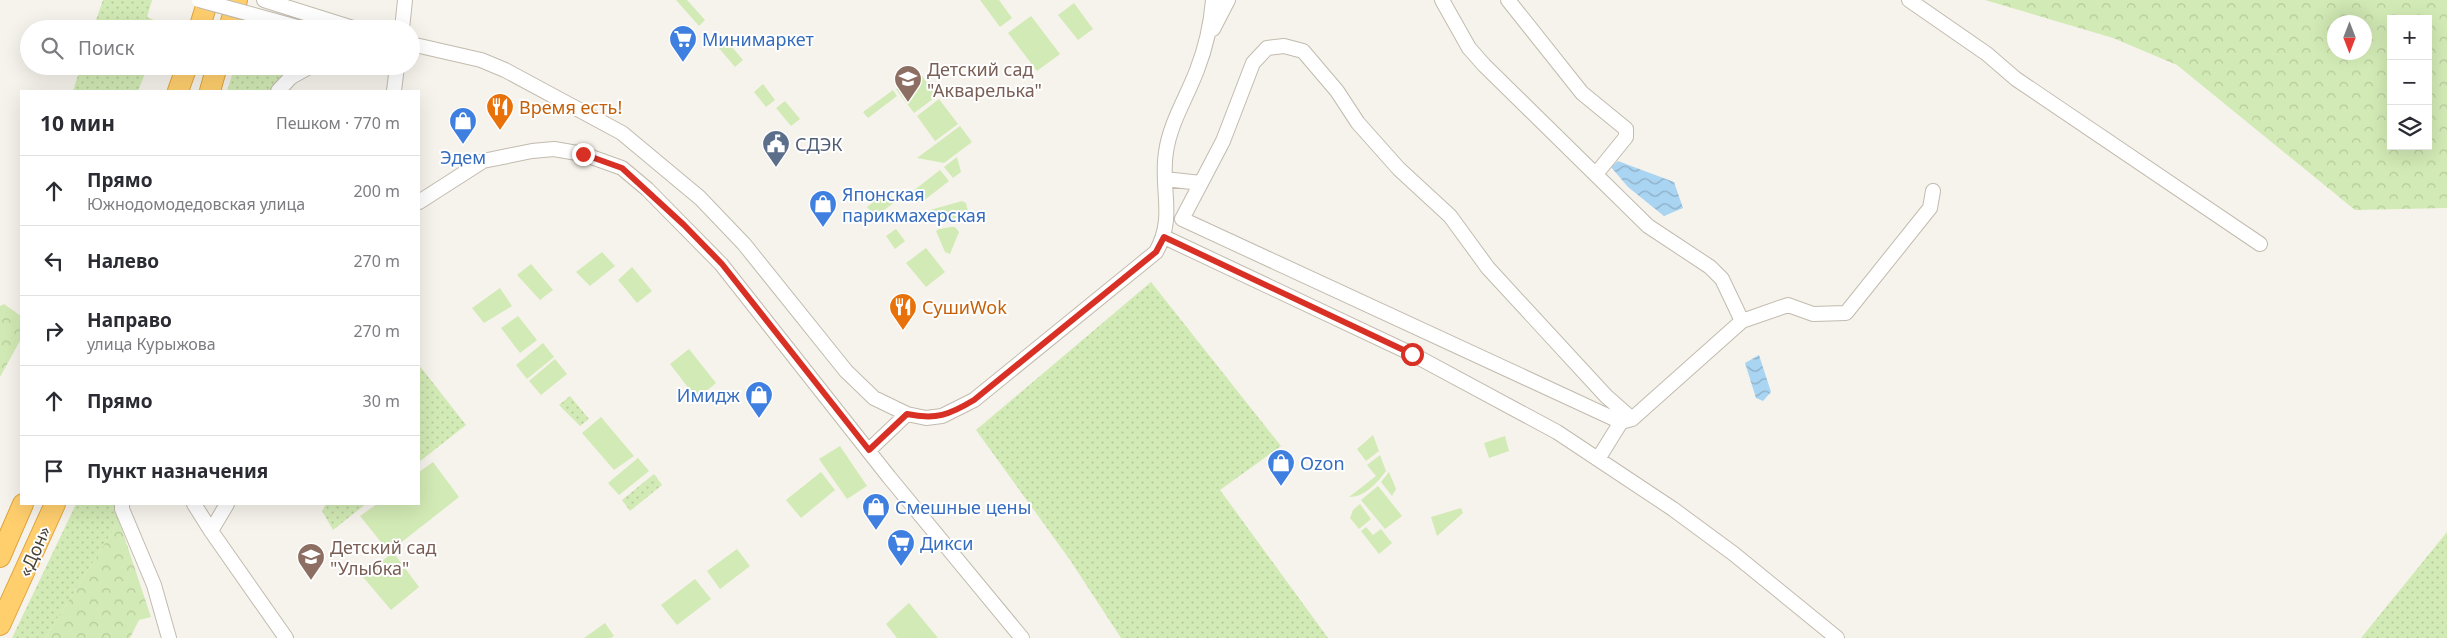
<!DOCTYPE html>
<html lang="ru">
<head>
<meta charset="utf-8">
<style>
  body { margin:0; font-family:"Noto Sans",sans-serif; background:#f2f2f3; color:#2b2b33 }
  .controls { position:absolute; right:15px; top:15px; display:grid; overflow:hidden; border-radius:0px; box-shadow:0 5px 20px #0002 }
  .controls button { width:45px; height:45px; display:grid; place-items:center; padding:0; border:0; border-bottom:1px solid #e1e1e2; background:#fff; color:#2b2b33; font:25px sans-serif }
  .compass { position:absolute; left:2327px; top:15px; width:45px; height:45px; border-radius:50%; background:#fff; box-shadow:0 5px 20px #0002; rotate:180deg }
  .stop { position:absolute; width:15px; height:15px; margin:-11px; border:4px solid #d93025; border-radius:50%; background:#fff }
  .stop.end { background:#d93025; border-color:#fff; box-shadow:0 1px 5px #0008 }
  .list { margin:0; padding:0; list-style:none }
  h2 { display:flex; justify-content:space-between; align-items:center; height:65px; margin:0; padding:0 20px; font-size:21px }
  h2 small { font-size:16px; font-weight:400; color:#7c7c81 }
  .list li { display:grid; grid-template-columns:32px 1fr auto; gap:15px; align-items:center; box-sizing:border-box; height:70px; padding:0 20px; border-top:1px solid #e1e1e2 }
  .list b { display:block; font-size:19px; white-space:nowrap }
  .list p { margin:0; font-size:16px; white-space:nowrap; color:#7c7c81 }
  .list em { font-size:16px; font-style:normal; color:#7c7c81 }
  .icon { flex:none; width:28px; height:28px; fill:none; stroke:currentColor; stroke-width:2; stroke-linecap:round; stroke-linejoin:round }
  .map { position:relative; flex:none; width:2447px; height:638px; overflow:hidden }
  .search { position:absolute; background:#fff; box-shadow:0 5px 20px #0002; left:20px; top:20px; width:400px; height:55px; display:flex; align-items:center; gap:12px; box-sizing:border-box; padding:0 18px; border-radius:28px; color:#7c7c81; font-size:19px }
  .panel { position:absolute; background:#fff; box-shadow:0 5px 20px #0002; left:20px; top:90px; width:400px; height:415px; border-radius:0px }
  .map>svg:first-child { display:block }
  .grass { fill:url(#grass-dots) }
  .forest { fill:url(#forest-crowns); fill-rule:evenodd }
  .park { fill:#d2eab5 }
  .water { fill:url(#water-waves) }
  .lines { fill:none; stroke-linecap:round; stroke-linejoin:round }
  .minor-casing { stroke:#c2bbae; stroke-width:16 }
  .highway-casing { stroke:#e0a43c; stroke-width:22 }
  .minor { stroke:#fff; stroke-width:14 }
  .highway { stroke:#ffcf6e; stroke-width:20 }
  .minor-bridge-casing { stroke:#c2bbae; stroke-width:16; stroke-linecap:butt }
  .minor-bridge { stroke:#fff; stroke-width:14 }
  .route { stroke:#d93025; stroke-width:6 }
  .labels { text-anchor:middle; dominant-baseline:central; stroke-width:4; stroke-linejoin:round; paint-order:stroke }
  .shop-label { font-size:18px; fill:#366cbe; stroke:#fff; text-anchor:start }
  .education-label { font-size:18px; fill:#785e54; stroke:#fff; text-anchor:start }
  .food-label { font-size:18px; fill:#c56008; stroke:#fff; text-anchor:start }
  .service-label { font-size:18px; fill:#4e5e75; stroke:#fff; text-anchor:start }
  .street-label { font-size:18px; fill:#4b4439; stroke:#fff }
</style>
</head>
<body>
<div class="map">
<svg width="2447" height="638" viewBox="0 0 2447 638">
  <defs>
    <pattern id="grass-dots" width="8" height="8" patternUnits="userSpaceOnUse" patternTransform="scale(1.25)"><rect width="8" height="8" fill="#d2eab5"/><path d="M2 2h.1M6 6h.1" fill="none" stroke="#b6ca9c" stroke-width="1.8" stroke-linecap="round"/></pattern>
    <pattern id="forest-crowns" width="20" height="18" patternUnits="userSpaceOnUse" patternTransform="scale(1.25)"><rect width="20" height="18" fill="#d2eab5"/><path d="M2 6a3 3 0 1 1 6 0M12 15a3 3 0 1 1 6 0" fill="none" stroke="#b6ca9c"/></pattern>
    <pattern id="water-waves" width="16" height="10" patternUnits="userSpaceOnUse" patternTransform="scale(1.25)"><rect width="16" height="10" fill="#a9d4f2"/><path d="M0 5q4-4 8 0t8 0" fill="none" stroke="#8caec5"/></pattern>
  </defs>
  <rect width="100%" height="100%" fill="#f6f3ec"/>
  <path class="grass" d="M103 0H152L147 17 165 25 163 29H93Z
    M81 66H148L138 91H73Z
    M235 66H308L281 91H227Z
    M1151 282 1281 446 1220 490 1328 638H1121L1070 560 976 430Z
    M419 365 466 425 419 462Z
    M570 396 589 419 580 426 559 405Z
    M654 474 662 485 630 511 622 500Z
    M76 504H119V521L45 638H12Z
    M326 504H366L333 530 322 511Z
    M2447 532V638H2361Z"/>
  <path class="forest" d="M1985 0H2447V208L2355 210 2177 65 2113 38ZM2391 19H2428V146H2391ZM2334 22H2364V52H2334Z
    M4 304 21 316V339L0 377V306Z
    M119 521 151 617 139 620 130 638H45Z"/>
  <path class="park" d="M676 0H687L705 20 699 26Z
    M980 0H999L1012 18 1000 27Z
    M1074 3 1093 29 1078 40 1058 15Z
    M1031 16 1060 54 1037 71 1008 33Z
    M726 40 743 60 735 67 718 47Z
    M919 72 937 96 914 113 896 89Z
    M763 84 775 100 766 107 754 92Z
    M893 90 897 96 868 118 863 112Z
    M939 99 958 124 935 141 917 116Z
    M785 101 800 119 791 126 776 108Z
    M960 126 972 142 944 163 917 158Z
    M957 157 961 172 953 178 944 167Z
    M940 170 949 181 922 202 913 191Z
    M887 191 896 201 875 217 867 207Z
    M962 201 966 203 969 215 965 222 935 223 928 214 930 210Z
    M951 227H955L959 232 950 254 945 252 936 231 939 229Z
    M896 229 905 241 895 249 886 236Z
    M926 248 945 272 926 287 906 263Z
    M602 252 615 266 590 286 576 272Z
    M531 264 553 290 540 300 517 275Z
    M632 267 652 291 637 303 618 280Z
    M500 288 512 306 484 323 472 308Z
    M518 316 537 340 520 353 501 328Z
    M543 343 554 357 527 379 516 365Z
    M689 349 716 383 697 399 670 364Z
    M555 359 567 374 541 395 529 381Z
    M601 417 634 456 614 470 582 433Z
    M1373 435 1379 451 1366 461 1357 449Z
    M1505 436 1509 451 1489 458 1484 443Z
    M840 446 867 486 847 499 819 459Z
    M1380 455 1386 471C1377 483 1365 497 1349 497L1376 476 1367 465Z
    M638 458 649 471 619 495 608 483Z
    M433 462 459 497 389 552 360 516 377 504H419V472Z
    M821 472 835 490 801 518 786 500Z
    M1389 472 1396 489 1392 496 1381 482Z
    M1378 486 1402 516 1385 529 1361 500Z
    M1360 504 1371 519 1359 529 1350 518 1353 510Z
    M1461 508 1463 513 1437 536 1431 517Z
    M1366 527 1373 535 1381 529 1392 543 1379 554 1361 531Z
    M737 549 750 566 720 589 707 571Z
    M393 552 419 587 391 610 363 577Z
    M695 579 711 599 677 625 661 605Z
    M909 603 938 638H897L886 624Z
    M605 623 614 636 611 638H584Z"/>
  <path class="water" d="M1618 161 1674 182 1683 208 1664 216 1628 187 1611 167Z
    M1759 355 1771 392 1763 401 1756 398 1745 363Z"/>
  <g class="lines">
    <defs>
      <path id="minor" d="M264 0 356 29
        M1442 0 1469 48 1484 65 1648 226 1710 267 1722 279 1742 321
        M1508 0 1582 93 1626 129V137L1596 174
        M1909 0 1987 54 2016 79 2260 244
        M272 20 304 29
        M402 29 405 0
        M1213 29 1228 0
        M411 44 481 60 505 70 622 133 700 198 744 244 846 371 874 398 907 414 926 418 942 416 974 400 1156 252C1176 216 1160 190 1166 152 1170 123 1187 97 1197 70 1206 47 1211 24 1213 0
        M278 91 291 77 311 66
        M394 91 397 66
        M1165 179 1201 183 1182 219 1621 422 1632 419 1742 321 1788 305 1813 314 1846 313 1930 208 1933 191
        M1201 183 1223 141 1253 63 1267 48 1284 46 1303 51 1337 91 1358 123 1399 169 1450 216 1488 268 1606 396 1632 419
        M419 202 483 161 532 151 554 149 583 154 622 168 647 189 721 264 889 477 1022 638
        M1164 237 1412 354 1557 432 1673 509 1734 554 1837 638
        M869 450 907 414
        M1598 459 1621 422
        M122 504V509L154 585 169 638
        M194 504 211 531 286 638
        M211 531 227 504"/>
      <path id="highway" d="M199 29 208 0
        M229 29 237 0
        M178 91 187 66
        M210 91 217 66
        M0 557 23 504
        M0 625 55 504"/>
    </defs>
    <use href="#minor" class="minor-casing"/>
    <use href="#highway" class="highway-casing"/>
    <use href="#minor" class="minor"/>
    <use href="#highway" class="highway"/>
    <defs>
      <path id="minor-bridge" d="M199 0 272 20"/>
    </defs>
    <use href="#minor-bridge" class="minor-bridge-casing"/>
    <use href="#minor-bridge" class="minor-bridge"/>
  </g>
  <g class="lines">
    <path class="route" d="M583 154 622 168 684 225 722 264 869 450 907 414C936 420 949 415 974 400L1156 252 1164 237 1412 354"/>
  </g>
  <defs>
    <symbol id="supermarket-pin" viewBox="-11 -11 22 30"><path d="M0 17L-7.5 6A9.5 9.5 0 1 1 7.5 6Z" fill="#3f7fe0" stroke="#fff"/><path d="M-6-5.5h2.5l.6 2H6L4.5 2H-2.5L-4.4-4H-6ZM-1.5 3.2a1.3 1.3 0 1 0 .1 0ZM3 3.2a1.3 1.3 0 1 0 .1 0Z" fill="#fff"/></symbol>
    <symbol id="school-pin" viewBox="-11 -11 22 30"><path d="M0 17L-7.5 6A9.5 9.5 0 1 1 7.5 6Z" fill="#8d6e63" stroke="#fff"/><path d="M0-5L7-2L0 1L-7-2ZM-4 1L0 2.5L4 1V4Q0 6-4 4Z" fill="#fff"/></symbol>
    <symbol id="restaurant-pin" viewBox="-11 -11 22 30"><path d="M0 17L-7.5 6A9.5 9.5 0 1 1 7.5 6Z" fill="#e8710a" stroke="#fff"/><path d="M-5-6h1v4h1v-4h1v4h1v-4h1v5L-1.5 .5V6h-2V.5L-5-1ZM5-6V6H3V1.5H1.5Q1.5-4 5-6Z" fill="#fff"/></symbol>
    <symbol id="shop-pin" viewBox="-11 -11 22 30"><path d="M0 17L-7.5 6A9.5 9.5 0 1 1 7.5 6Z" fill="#3f7fe0" stroke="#fff"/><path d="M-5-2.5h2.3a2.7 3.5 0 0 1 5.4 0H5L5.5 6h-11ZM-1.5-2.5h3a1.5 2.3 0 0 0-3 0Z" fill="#fff"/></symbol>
    <symbol id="civic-pin" viewBox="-11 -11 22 30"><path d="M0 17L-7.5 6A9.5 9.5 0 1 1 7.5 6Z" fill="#5c6f8a" stroke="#fff"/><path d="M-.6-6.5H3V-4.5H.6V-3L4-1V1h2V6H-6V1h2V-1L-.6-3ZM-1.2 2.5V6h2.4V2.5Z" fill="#fff"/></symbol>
  </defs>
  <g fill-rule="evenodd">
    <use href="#supermarket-pin" x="667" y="23" width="32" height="43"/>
    <use href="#school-pin" x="892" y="63" width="32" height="43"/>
    <use href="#restaurant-pin" x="484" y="91" width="32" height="43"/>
    <use href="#shop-pin" x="447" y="105" width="32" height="43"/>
    <use href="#civic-pin" x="760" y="128" width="32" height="43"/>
    <use href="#shop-pin" x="807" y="188" width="32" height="43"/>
    <use href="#restaurant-pin" x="887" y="291" width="32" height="43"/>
    <use href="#shop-pin" x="743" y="379" width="32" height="43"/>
    <use href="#shop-pin" x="1265" y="447" width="32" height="43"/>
    <use href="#shop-pin" x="860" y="491" width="32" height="43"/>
    <use href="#supermarket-pin" x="885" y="527" width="32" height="43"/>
    <use href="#school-pin" x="295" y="541" width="32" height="43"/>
  </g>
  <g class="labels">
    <g class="shop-label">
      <text x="702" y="39">Минимаркет</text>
      <text x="463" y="157" text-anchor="middle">Эдем</text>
      <text x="842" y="194">Японская<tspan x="842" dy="21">парикмахерская</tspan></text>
      <text x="740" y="395" text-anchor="end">Имидж</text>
      <text x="1300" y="463">Ozon</text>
      <text x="895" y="507">Смешные цены</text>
      <text x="920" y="543">Дикси</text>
    </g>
    <g class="education-label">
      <text x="927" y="69">Детский сад<tspan x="927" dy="21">"Акварелька"</tspan></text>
      <text x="330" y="547">Детский сад<tspan x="330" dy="21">"Улыбка"</tspan></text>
    </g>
    <g class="food-label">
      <text x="519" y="107">Время есть!</text>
      <text x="922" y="307">СушиWok</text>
    </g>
    <g class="service-label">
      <text x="795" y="144">СДЭК</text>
    </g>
    <g class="street-label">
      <text transform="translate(34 551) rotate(-66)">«Дон»</text>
    </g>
  </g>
</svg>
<div class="controls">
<button>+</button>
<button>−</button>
<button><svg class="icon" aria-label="layers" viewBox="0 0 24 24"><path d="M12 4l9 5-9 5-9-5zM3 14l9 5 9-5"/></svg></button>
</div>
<svg class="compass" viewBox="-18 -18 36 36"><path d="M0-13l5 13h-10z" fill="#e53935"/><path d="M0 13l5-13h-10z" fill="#7c7c81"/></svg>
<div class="stop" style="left:1412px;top:354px"></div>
<div class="stop end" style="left:583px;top:154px"></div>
<div class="search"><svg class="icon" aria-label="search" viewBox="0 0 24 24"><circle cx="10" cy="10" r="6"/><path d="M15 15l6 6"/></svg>Поиск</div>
<section class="panel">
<h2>10 мин<small>Пешком · 770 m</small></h2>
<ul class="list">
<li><svg class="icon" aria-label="ahead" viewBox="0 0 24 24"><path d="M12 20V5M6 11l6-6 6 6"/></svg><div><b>Прямо</b><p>Южнодомодедовская улица</p></div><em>200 m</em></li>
<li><svg class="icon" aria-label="left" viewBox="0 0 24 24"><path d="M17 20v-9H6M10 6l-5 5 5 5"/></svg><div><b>Налево</b></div><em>270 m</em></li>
<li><svg class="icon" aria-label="right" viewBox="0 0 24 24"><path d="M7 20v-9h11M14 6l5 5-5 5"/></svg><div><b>Направо</b><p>улица Курыжова</p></div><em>270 m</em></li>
<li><svg class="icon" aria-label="ahead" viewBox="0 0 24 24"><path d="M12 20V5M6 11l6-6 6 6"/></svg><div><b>Прямо</b></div><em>30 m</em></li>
<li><svg class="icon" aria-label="arrive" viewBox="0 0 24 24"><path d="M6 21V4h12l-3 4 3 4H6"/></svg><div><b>Пункт назначения</b></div></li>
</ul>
</section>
</div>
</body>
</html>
